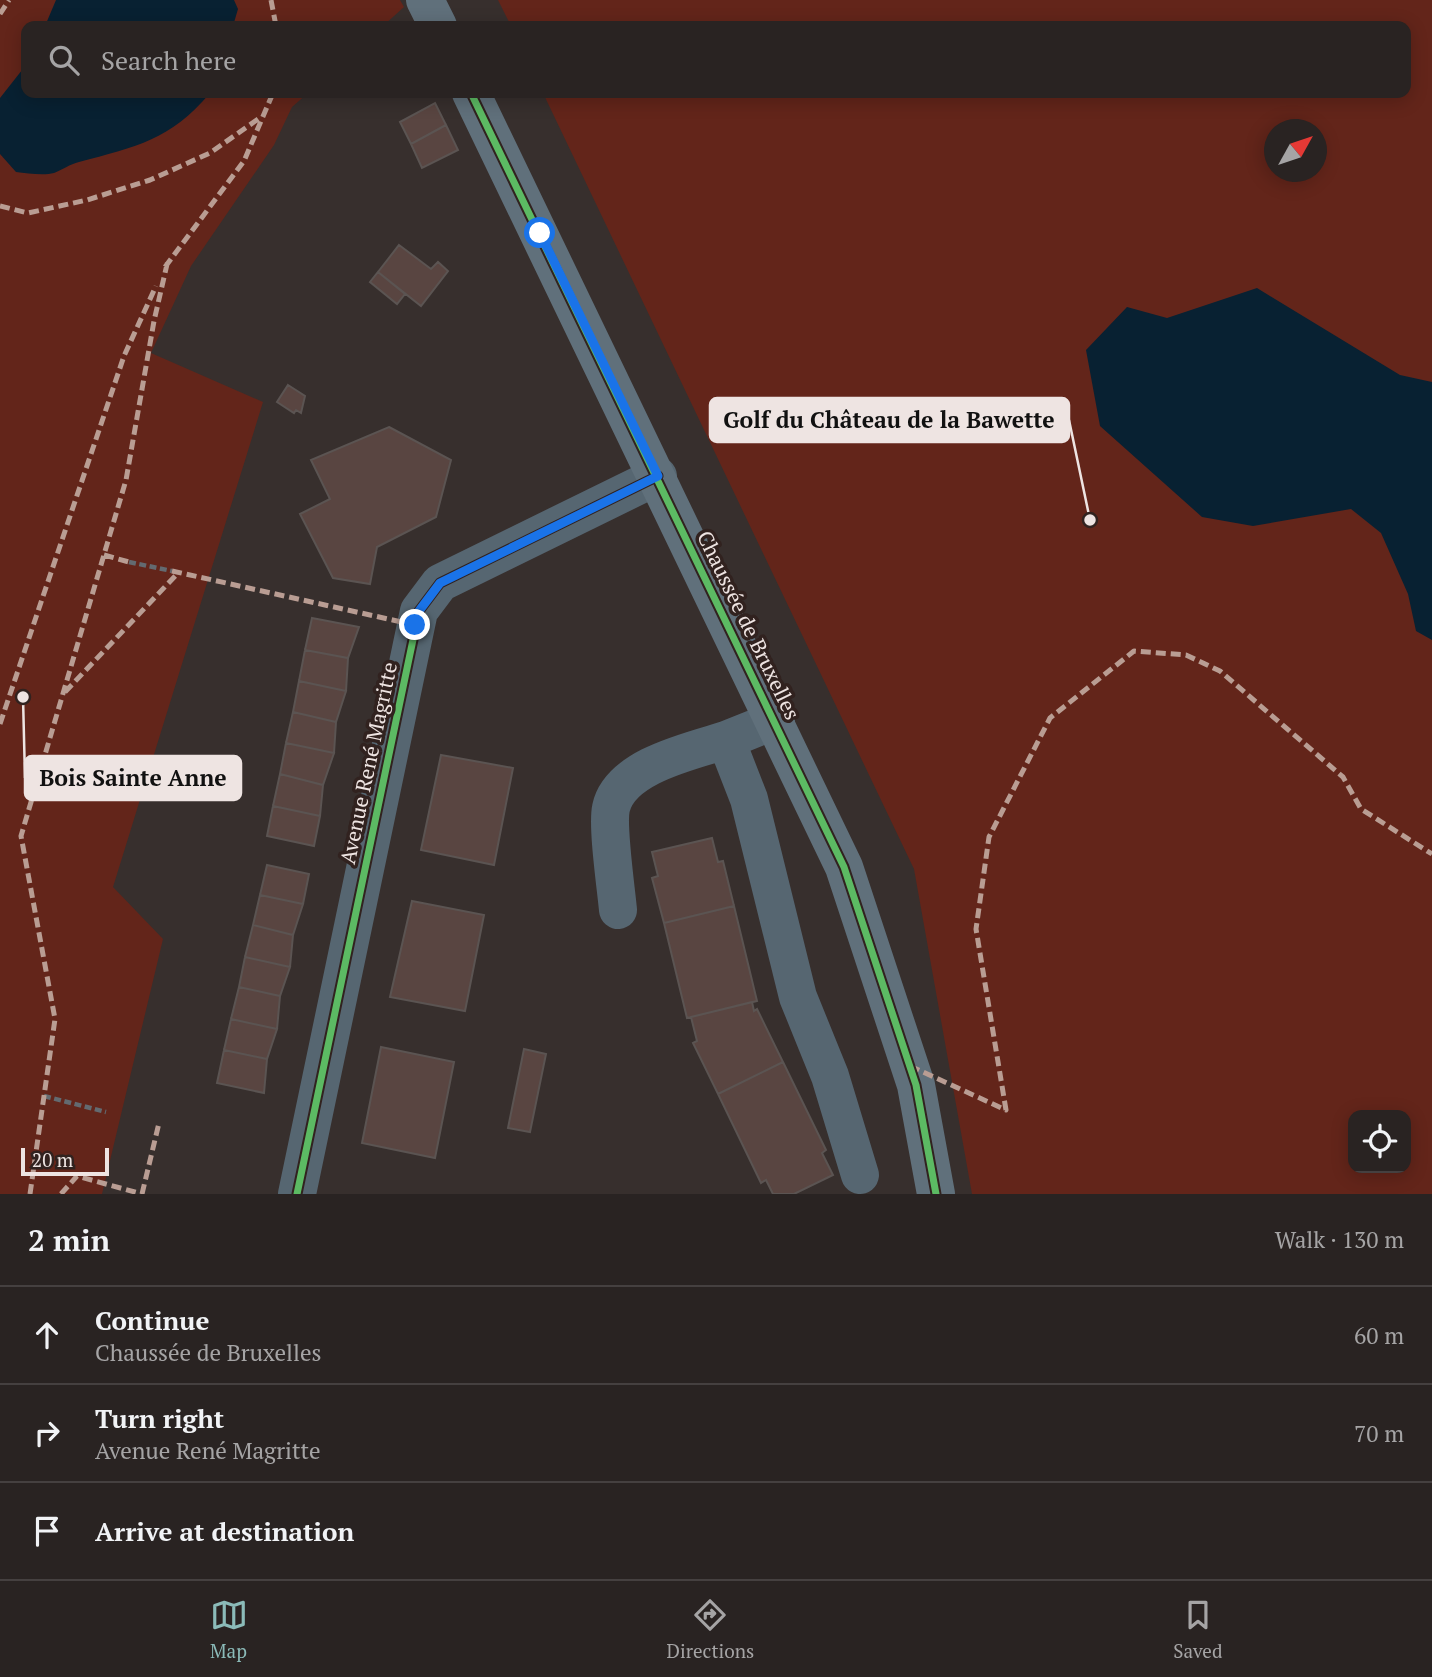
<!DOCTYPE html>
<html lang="en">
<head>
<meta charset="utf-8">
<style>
  body { margin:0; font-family:"PT Serif",serif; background:#352f2f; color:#f1f3f6 }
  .controls { position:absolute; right:21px; bottom:21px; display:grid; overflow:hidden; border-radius:14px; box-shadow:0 4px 18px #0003 }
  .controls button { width:63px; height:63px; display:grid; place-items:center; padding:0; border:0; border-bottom:2px solid #454040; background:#292322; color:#f1f3f6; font:35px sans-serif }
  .compass { position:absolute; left:1264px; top:119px; width:63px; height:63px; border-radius:50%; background:#292322; box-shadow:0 4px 18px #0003; rotate:50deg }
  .scale { position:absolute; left:21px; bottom:18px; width:88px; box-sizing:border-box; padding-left:7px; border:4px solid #eee4e2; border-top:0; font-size:19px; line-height:24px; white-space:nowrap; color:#eee4e2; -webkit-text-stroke:5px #31221f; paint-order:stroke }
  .stop { position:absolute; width:21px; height:21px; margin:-16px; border:5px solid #1a73e8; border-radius:50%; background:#fff }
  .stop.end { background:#1a73e8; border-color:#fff; box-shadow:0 2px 7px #0008 }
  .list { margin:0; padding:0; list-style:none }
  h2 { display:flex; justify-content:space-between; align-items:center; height:91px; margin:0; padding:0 28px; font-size:30px }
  h2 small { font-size:23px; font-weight:400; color:#a5a4a5 }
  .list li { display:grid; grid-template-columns:46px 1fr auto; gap:21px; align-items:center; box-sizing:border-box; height:98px; padding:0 28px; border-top:2px solid #454040 }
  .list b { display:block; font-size:26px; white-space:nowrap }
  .list p { margin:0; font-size:23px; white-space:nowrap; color:#a5a4a5 }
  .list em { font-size:23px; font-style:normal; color:#a5a4a5 }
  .icon { flex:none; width:38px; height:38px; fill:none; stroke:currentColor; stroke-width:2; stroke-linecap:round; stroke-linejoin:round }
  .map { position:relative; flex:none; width:1432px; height:1194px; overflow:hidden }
  .search { position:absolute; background:#292322; box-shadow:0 4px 18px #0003; left:21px; right:21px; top:21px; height:77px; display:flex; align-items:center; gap:18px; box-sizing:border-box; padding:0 24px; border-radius:14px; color:#a5a4a5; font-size:26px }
  .sheet { height:385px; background:#292322 }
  nav { display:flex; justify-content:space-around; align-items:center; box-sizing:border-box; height:98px; border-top:2px solid #454040; background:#292322; font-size:19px; color:#a5a4a5 }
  nav a { display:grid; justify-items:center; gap:4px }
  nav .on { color:#8bbbb9 }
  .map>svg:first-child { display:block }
  .green { fill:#63251a; fill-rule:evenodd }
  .water { fill:#082132 }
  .building { fill:#594541; stroke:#5b5452; stroke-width:2 }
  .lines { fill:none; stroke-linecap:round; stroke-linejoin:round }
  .path { stroke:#636a70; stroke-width:4.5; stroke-dasharray:7 3.5; stroke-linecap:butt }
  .minor { stroke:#566671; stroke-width:38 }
  .major { stroke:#60707b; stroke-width:38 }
  .quiet { stroke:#b99d93; stroke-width:5; stroke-dasharray:10 5; stroke-linecap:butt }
  .cycleway-casing { stroke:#31221f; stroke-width:11 }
  .cycleway { stroke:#5cba63; stroke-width:7 }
  .route { stroke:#1a73e8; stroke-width:9 }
  .labels { text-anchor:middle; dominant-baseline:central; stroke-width:7; stroke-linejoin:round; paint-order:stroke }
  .street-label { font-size:21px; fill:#eee4e2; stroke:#31221f }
  .leader { fill:none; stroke:#eee4e2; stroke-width:2.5 }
  .callout-dot { fill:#eee4e2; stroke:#31221f; stroke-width:2.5 }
  .callout { fill:#eee4e2; stroke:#eee4e2; stroke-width:2.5 }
  .callout-label { font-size:23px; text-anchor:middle; font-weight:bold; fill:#111 }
</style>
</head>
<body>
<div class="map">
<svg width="1432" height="1194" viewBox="0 0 1432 1194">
  <rect width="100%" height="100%" fill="#372f2d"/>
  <path class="green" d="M0 0H400L404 7 383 26H26V93H308L292 107 274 145 191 266 151 353 263 402 113 887 163 939 102 1194H0Z
    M498 0H1432V1194H972L914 869 543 93H1406V26H511ZM1274 130H1316V172H1274ZM1353 1115H1406V1168H1353Z"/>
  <path class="water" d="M56 0H234L238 9 233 26H45Z
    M26 65V93H210C171 140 135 147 79 162 70 164 62 170 54 173 43 176 27 173 16 172L0 154V98Z
    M1257 288 1400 375 1432 382V640L1416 631 1408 594 1381 533 1351 509 1253 526 1202 517 1100 426 1086 350 1127 307 1167 318Z"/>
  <path class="building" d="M435 103 446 125 411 144 400 122Z
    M446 125 458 150 422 168 411 144Z
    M399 245 431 269 438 262 448 271 421 306 378 272Z
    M378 272 405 294 397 304 370 282Z
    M288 385 305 396 301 413 296 410 294 413 277 402Z
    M389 427 451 460 436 517 377 547 370 584 333 578 300 514 330 499 311 460Z
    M312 618 359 627 348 658 305 650Z
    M305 650 348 658 346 691 299 681Z
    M299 681 346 691 336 722 293 712Z
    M293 712 336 722 334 753 286 743Z
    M286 743 334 753 323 785 280 774Z
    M441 755 513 768 494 865 421 850Z
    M280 774 323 785 320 816 273 806Z
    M273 806 320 816 314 846 267 836Z
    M712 838 718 862 723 861 734 906 664 923 652 878 658 876 652 852Z
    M267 865 309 874 303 904 260 895Z
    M260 895 303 904 293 935 253 925Z
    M412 901 484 915 465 1011 390 997Z
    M734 906 757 1001 687 1018 664 923Z
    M253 925 293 935 290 967 245 957Z
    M245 957 290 967 280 996 239 987Z
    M239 987 280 996 277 1029 231 1019Z
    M752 1002 754 1011 757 1009 783 1062 718 1094 693 1043 697 1041 691 1017Z
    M231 1019 277 1029 267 1059 224 1050Z
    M381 1047 454 1062 435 1158 362 1143Z
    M524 1049 546 1054 530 1132 508 1128Z
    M224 1050 267 1059 264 1093 217 1083Z
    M783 1062 826 1150 822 1153 833 1175 794 1194H773L766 1180 761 1183 718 1094Z"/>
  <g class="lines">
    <path class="path" d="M129 562 172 571
      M44 1096 106 1112"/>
    <path class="minor" d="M776 720 726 740 749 799 798 997 830 1076 860 1175
      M618 910C616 888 607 826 611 808 620 766 691 751 726 740
      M297 1194 419 611 440 583 658 476"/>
    <path class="major" d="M425 0 438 26
      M471 93 844 867 916 1085 936 1194"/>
    <path class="quiet" d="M271 0 276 26
      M0 14 9 0
      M0 206 28 213 87 200 150 180 210 153 261 117
      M165 267 244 161 273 93
      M104 555 129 562
      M172 571 415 625
      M65 692 178 573
      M0 724 124 356 156 286
      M910 1066 1006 1110 976 929 989 837 1050 718 1134 651 1186 655 1220 671 1343 777 1361 809 1432 854
      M30 1194 55 1019 21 836 126 480 154 321 168 260
      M61 1194 77 1176 142 1194
      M142 1194 159 1123"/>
    <defs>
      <path id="cycleway" d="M471 93 844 867 916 1085 936 1194
        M297 1194 419 611 440 583 658 476"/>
    </defs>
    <use href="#cycleway" class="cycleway-casing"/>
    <use href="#cycleway" class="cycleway"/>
  </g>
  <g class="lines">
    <path class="route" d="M415 625 419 611 440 583 658 476 540 233"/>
  </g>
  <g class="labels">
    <g class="street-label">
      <text transform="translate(749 625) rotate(64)">Chaussée de Bruxelles</text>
      <text transform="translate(368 763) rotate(-78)">Avenue René Magritte</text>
    </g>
  </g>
  <path class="leader" d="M1090 520L1069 420M23 697L25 778"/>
  <g class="callout-dot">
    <circle cx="1090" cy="520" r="7"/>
    <circle cx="23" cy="697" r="7"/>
  </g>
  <g class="callout">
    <rect x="710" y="398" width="359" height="44" rx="7"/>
    <rect x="25" y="756" width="216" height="44" rx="7"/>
  </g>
  <g class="callout-label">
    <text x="889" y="428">Golf du Château de la Bawette</text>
    <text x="133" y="786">Bois Sainte Anne</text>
  </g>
</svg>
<div class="controls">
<button><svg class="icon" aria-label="locate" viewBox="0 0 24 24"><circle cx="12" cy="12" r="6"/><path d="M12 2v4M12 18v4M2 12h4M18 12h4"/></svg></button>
</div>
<svg class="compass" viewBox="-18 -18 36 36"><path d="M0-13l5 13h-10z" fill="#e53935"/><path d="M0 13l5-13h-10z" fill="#a5a4a5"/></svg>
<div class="scale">20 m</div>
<div class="stop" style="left:540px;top:233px"></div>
<div class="stop end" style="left:415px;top:625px"></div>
<div class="search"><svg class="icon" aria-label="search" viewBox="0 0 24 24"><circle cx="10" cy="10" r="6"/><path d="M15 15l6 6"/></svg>Search here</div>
</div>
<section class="sheet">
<h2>2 min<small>Walk · 130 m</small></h2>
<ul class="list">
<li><svg class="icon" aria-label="ahead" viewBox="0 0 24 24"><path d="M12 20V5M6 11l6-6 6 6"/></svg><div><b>Continue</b><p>Chaussée de Bruxelles</p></div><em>60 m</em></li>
<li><svg class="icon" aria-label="right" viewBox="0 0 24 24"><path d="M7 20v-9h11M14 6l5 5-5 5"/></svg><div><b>Turn right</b><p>Avenue René Magritte</p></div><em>70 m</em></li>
<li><svg class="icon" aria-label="arrive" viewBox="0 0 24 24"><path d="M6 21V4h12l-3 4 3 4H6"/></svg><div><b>Arrive at destination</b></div></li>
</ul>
</section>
<nav>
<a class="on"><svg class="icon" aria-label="map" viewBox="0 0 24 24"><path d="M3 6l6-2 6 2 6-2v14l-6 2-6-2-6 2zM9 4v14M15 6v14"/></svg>Map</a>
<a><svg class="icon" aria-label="directions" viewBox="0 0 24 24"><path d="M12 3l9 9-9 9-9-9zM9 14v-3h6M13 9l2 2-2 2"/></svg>Directions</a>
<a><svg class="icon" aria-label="saved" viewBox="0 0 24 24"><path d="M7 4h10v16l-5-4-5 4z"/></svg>Saved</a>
</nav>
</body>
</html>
